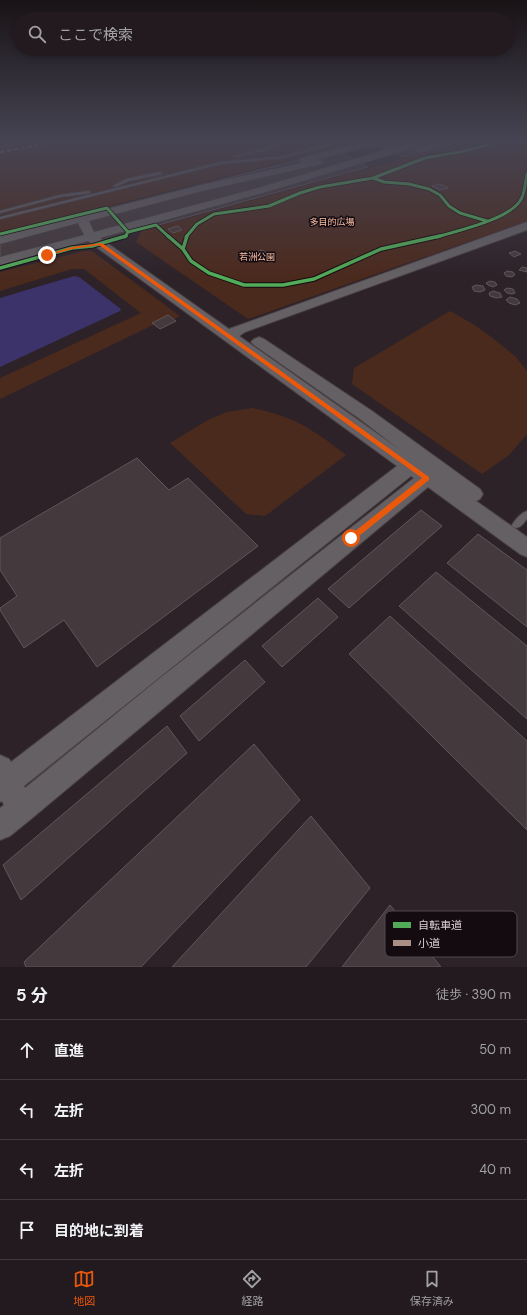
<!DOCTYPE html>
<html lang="ja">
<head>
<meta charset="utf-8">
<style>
  body { margin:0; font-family:"DM Sans","Noto Sans JP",sans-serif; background:#2e272b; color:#f1f3f6 }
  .stop { position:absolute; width:12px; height:12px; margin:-9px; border:3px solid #ea580c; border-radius:50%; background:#fff }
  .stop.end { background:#ea580c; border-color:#fff; box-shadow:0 1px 4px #0008 }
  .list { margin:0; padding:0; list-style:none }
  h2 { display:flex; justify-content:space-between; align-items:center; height:52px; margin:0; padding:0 16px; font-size:17px }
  h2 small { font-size:13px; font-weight:400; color:#a2a1a4 }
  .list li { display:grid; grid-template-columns:26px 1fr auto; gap:12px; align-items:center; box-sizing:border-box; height:60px; padding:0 16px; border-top:1px solid #3f383c }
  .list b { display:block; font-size:15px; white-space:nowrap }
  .list em { font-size:13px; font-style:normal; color:#a2a1a4 }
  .icon { flex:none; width:22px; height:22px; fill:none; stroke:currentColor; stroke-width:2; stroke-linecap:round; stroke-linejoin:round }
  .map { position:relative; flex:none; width:527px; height:967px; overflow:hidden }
  .search { position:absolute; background:#221a1e; box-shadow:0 2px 6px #0003; left:12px; right:12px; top:12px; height:44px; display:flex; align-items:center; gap:10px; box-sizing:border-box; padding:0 14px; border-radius:22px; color:#a2a1a4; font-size:15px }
  .sheet { height:292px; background:#221a1e }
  nav { display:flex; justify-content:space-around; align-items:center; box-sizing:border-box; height:56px; border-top:1px solid #3f383c; background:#221a1e; font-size:11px; color:#a2a1a4 }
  nav a { display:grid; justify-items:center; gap:2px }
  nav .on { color:#ea580c }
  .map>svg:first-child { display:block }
  .green { fill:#4b2a1e }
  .water { fill:#3c336a }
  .building { fill:#443a3d; stroke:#615659 }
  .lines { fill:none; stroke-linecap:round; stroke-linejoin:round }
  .service-casing { stroke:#483f44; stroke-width:2 }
  .tertiary-casing { stroke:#483f44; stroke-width:2 }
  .service { fill:#646064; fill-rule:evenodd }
  .tertiary { fill:#646064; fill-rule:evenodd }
  .quiet { stroke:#ac8f84; stroke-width:2.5; stroke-dasharray:4.5 2.5; stroke-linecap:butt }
  .cycleway-far1-casing { stroke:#140b10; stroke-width:4.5 }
  .cycleway-casing { stroke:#140b10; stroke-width:5.5 }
  .cycleway-far1 { stroke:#51ab58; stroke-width:3 }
  .cycleway { stroke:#51ab58; stroke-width:3.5 }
  .route { fill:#ea580c }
  .labels { text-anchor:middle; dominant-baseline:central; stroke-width:3; stroke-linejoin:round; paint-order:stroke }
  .far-park-label { font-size:9px; fill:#ffc3aa; stroke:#140b10 }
  .key { fill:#140b10; stroke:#51464c; stroke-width:1 }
  .key-label { font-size:11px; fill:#decfd7 }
</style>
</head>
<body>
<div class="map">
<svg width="527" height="967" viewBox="0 0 527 967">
  <rect width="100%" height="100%" fill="#2d2228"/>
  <path class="green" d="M0 140H369L0 234Z
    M471 140H527V221L248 319 136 242 141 231Z
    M84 251H92L180 316 174 319 168 315 153 322 155 324 0 399V378L141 313 84 269H72L0 291V272Z
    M450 311 473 324 490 336 515 356 527 371V434L509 455 482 474 352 384 354 368Z
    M252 408C294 416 314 430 346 455L265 516 246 514 170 443 208 420 227 412Z"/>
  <path class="water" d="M74 276 79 277 121 309 120 311 0 367V298Z"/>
  <path class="building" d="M374 140H464L404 157 381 145 371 147 363 143Z
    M337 150 368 167 0 269V236Z
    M440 184 448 188 440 190 432 186Z
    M178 226 182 230 173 233 168 229Z
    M262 250 268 254 262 257 256 252Z
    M515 251 521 254 514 257 509 253Z
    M522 267 527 268V272L519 270Z
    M507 271 513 272 515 275 511 277 506 276 504 273Z
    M490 281 495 282 497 285 493 287 488 285 486 283Z
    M476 285 483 286 485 290 480 292 474 291 472 287Z
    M507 288 513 289 515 293 512 294 507 293 504 290Z
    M493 291 500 293 502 297 496 298 490 296 489 293Z
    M510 297 517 299 520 303 515 305 509 303 506 300Z
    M168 315 176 321 160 329 152 323Z
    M137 458 169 490 188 478 258 546 97 667 64 620 24 648 0 610V608L17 596 0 570V538Z
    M421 510 442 526 349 608 328 589Z
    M478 534 527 570V627L447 563Z
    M436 572 527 646V719L399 606Z
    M318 598 338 617 282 667 262 646Z
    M390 616 527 741V830L349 654Z
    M245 660 265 682 199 741 180 716Z
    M167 726 187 753 21 900 3 865Z
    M254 744 300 800 141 967H26L24 962Z
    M311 816 370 888 306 967H172Z
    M390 905 441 967H342Z"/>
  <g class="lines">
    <defs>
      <path id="service" d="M33 140H44L0 148V146Z
        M289 140H296L264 151 235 157 233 156 262 149Z
        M341 140H348L284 158 221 164 0 219V217L221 162 284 156Z
        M160 172 162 173V174L129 181 115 187 113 186 126 179Z
        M88 191 90 192V193L60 197 0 213V211L60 195Z
        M527 511V519C523 524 519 530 513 527L512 525C515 520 521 513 527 511Z"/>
      <path id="tertiary" d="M370 140H387L385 142 319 159 323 162 322 164 202 191 89 221 94 232 258 188 418 140H434L432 142 266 192 100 238 229 329 527 222V230L245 332 239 336 399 449 360 419 254 345 251 342 254 339 259 337 264 339 372 411 480 489 483 494 480 499 476 501 527 537V557L520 554 428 487 31 819 10 836 0 840V808L4 805 2 801 0 802V755L9 759 11 762 397 466 88 241 0 265V257L84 235 78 223 0 244V236L201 185 302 163 299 160 300 158ZM411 476 414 478 155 682 25 788 24 786Z
        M443 140H459L457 142 419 153 414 150 416 148Z"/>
    </defs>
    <use href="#service" class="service-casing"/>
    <use href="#tertiary" class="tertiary-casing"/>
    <use href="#service" class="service"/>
    <use href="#tertiary" class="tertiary"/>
    <path class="quiet" d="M0 152 66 140"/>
    <defs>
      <path id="cycleway-far1" d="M373 178 425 158 465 151 504 140
        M0 234 107 208 128 232
        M125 237 128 232 156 225 169 237
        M186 237 197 224 214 214 269 206 300 193 320 187 373 178 384 182 409 184 429 189 440 195 449 206 460 213 487 221
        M437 237C459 230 507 220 520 201 525 195 525 182 527 174"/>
      <path id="cycleway" d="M168 236 183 249 191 261 209 273 244 285H283L314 279 381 249 440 236
        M183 249 187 236
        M0 268 72 248 92 246 126 236"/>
    </defs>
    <use href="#cycleway-far1" class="cycleway-far1-casing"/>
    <use href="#cycleway" class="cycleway-casing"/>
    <use href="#cycleway-far1" class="cycleway-far1"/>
    <use href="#cycleway" class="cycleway"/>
  </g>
  <linearGradient id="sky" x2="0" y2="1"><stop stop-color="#191316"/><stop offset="0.51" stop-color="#464453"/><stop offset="1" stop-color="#464453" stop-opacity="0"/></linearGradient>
  <rect width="527" height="276" fill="url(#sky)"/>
  <path class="route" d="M102 243 429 477V480L354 540H349V536L422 478 99 245 72 249 47 256 45 255 72 247Z"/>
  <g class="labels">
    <g class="far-park-label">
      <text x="332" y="222">多目的広場</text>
      <text x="257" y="257">若洲公園</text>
    </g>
  </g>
  <rect x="385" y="911" width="132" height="46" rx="6" class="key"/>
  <rect x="393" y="922" width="18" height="6" fill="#51ab58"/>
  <rect x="393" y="940" width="18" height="6" fill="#ac8f84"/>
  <g class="key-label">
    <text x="418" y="929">自転車道</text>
    <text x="418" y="947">小道</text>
  </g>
</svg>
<div class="stop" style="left:351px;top:538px"></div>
<div class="stop end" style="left:47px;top:255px"></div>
<div class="search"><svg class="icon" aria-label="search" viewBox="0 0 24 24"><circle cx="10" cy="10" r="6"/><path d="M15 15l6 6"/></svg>ここで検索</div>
</div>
<section class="sheet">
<h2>5 分<small>徒歩 · 390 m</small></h2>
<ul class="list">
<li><svg class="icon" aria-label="ahead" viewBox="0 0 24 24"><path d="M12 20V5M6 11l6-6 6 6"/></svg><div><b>直進</b></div><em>50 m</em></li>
<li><svg class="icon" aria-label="left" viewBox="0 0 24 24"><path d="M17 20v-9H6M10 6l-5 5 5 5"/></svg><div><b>左折</b></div><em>300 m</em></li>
<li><svg class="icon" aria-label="left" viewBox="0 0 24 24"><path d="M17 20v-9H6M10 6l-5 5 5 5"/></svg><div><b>左折</b></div><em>40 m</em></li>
<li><svg class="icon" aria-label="arrive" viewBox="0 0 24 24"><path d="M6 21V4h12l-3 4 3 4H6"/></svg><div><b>目的地に到着</b></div></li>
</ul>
</section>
<nav>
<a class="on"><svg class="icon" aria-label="map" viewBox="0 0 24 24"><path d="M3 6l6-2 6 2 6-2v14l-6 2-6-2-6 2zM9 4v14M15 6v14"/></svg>地図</a>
<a><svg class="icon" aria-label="directions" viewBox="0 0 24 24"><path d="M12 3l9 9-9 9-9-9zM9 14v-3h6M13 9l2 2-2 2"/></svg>経路</a>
<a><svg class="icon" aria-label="saved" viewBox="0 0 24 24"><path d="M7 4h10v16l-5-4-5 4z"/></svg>保存済み</a>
</nav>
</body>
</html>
